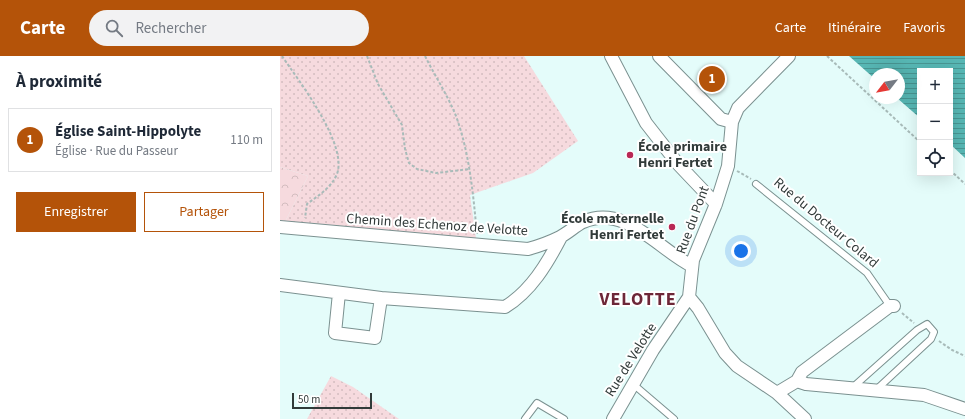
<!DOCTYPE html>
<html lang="fr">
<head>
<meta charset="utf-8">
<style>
  body { margin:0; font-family:"Source Sans 3",sans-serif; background:#f2f2f3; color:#1f2937 }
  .controls { position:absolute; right:12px; top:12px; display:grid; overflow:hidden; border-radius:0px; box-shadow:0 4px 16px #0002 }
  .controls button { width:36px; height:36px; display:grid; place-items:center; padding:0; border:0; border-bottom:1px solid #e0e1e3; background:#fff; color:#1f2937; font:20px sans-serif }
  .compass { position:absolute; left:589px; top:12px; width:36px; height:36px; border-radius:50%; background:#fff; box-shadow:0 4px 16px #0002; rotate:239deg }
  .scale { position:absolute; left:12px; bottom:10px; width:80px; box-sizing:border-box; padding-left:4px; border:2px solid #313a39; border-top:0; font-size:11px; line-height:14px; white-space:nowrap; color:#313a39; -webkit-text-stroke:3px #fff; paint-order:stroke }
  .you { position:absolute; left:461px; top:195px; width:14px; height:14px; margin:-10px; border:3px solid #fff; border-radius:50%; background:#1a73e8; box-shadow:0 0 0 6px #1a73e833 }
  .badge { display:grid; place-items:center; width:26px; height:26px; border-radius:50%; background:#b45309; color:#fff; font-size:13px; font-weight:700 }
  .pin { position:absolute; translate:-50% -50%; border:2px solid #fff; box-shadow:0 1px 4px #0006 }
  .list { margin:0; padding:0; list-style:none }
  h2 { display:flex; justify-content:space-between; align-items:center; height:52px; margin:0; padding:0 16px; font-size:17px }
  h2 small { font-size:13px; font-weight:400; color:#747a83 }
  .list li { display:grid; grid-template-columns:26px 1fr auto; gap:12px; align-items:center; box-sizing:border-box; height:64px; margin:0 8px 8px; padding:0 8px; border:1px solid #e0e1e3; border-radius:0px }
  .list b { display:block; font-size:15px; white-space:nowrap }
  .list p { margin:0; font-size:13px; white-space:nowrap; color:#747a83 }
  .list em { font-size:13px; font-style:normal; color:#747a83 }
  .actions { display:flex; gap:8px; padding:12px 16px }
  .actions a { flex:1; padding:9px 0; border:1px solid #b45309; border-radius:0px; text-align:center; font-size:14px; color:#b45309 }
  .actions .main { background:#b45309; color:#fff }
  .icon { flex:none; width:22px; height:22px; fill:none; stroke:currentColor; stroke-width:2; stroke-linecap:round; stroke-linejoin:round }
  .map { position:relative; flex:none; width:685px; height:363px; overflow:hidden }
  header { display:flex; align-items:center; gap:24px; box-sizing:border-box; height:56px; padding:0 20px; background:#b45309; color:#fff }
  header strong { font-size:19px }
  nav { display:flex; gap:22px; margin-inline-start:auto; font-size:14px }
  .search { width:280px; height:36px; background:#f2f2f3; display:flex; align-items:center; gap:10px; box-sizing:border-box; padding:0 14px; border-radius:22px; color:#747a83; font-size:15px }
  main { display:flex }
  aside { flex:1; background:#fff }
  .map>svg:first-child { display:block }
  .grass { fill:url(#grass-dots) }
  .forest { fill:url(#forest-crowns) }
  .water { fill:url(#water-rules) }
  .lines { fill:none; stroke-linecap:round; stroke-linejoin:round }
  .lane-casing { stroke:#7b9190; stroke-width:8 }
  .street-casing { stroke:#7b9190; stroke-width:14 }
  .path { stroke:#a8bbb9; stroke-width:2; stroke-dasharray:3 2; stroke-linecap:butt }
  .lane { stroke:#fff; stroke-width:6 }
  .street { stroke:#fff; stroke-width:12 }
  .poi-dot { fill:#b82855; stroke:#fff; stroke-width:1.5 }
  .labels { text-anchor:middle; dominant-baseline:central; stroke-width:4; stroke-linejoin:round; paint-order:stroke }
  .poi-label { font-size:14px; font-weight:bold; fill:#313a39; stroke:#fff; text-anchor:start }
  .street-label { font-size:14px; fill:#313a39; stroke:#fff }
  .district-label { font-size:18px; font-weight:bold; letter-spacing:1px; fill:#6d2738; stroke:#fff }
</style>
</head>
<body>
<header>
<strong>Carte</strong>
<div class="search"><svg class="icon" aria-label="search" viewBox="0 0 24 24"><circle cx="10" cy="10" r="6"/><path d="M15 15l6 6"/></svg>Rechercher</div>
<nav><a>Carte</a><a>Itinéraire</a><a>Favoris</a></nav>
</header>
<main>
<aside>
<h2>À proximité<small></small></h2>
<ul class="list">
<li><span class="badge">1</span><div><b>Église Saint-Hippolyte</b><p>Église · Rue du Passeur</p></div><em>110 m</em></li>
</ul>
<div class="actions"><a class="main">Enregistrer</a><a>Partager</a></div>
</aside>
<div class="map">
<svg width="685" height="363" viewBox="0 0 685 363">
  <defs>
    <pattern id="grass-dots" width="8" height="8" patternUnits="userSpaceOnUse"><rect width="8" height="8" fill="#f6dade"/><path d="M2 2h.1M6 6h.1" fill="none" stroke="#d3bcbf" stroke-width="1.8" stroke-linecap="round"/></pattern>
    <pattern id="forest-crowns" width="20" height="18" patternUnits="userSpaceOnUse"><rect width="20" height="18" fill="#f6dade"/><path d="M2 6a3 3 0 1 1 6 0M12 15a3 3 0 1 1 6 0" fill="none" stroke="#d3bcbf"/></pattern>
    <pattern id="water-rules" width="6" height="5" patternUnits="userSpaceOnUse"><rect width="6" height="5" fill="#57b7b4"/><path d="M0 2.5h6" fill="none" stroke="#499693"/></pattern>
  </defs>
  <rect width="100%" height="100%" fill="#e4fcfa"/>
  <path class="grass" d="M0 0H244L298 85 253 117 190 139 196 182 46 171 5 166 28 120 0 111Z
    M51 320 73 331 119 363H27Z"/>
  <path class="forest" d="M0 111 28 120 5 166H0Z"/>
  <path class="water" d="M569 0H685V102L670 88V15H640V62L617 42H619V18H595V23Z"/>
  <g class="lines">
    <defs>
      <path id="lane" d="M476 128 587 217 610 250
        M353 328 394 363
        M572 332 637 274 647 268 654 276 651 283 597 333
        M245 363 257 347 284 363"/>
      <path id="street" d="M331 0 366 67 398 108 436 148
        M379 0 441 63 452 66
        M0 171 248 193C259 190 270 186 280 181 288 177 295 170 303 166 345 147 379 194 412 210
        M0 229 101 242 225 251C251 235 267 208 281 181
        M59 237 55 277 95 282 101 242
        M409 241 418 252 445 297 457 310 497 337 525 363
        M517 325 522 316 610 250H614
        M497 337 517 325 526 328 644 339 685 353
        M333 363 373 294 409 241 413 204 436 148 448 110 452 66 458 52 509 0"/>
    </defs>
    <use href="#lane" class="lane-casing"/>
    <use href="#street" class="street-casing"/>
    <path class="path" d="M2 0C18 24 68 88 57 118 51 132 39 139 27 148L25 162
      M87 0 98 28 122 69 125 93 129 107 137 113 156 117 190 113
      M145 0C155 20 168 40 176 60 190 99 193 138 197 178
      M547 0 640 86
      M670 114 685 128
      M457 115 471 123
      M622 257 634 267
      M659 285 672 294 685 300"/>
    <use href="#lane" class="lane"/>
    <use href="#street" class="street"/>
  </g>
  <g class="poi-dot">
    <circle cx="350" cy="99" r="4"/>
    <circle cx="392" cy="171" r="4"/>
  </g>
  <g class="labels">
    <g class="poi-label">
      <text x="358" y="91">École primaire<tspan x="358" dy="16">Henri Fertet</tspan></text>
      <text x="384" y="163" text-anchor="end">École maternelle<tspan x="384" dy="16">Henri Fertet</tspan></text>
    </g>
    <g class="street-label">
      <text transform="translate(413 164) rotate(-70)">Rue du Pont</text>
      <text transform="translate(546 167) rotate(40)">Rue du Docteur Colard</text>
      <text transform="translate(157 169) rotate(4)">Chemin des Echenoz de Velotte</text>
      <text transform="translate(351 304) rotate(-58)">Rue de Velotte</text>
    </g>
    <g class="district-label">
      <text x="358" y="243">VELOTTE</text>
    </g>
  </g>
</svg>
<div class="controls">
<button>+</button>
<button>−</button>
<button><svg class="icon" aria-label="locate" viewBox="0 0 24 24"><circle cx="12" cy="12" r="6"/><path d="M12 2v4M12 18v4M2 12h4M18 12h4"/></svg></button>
</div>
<svg class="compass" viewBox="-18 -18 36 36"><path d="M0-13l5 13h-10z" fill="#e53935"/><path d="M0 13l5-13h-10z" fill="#747a83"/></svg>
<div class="scale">50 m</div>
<div class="you"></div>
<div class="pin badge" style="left:432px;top:23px">1</div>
</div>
</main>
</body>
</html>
